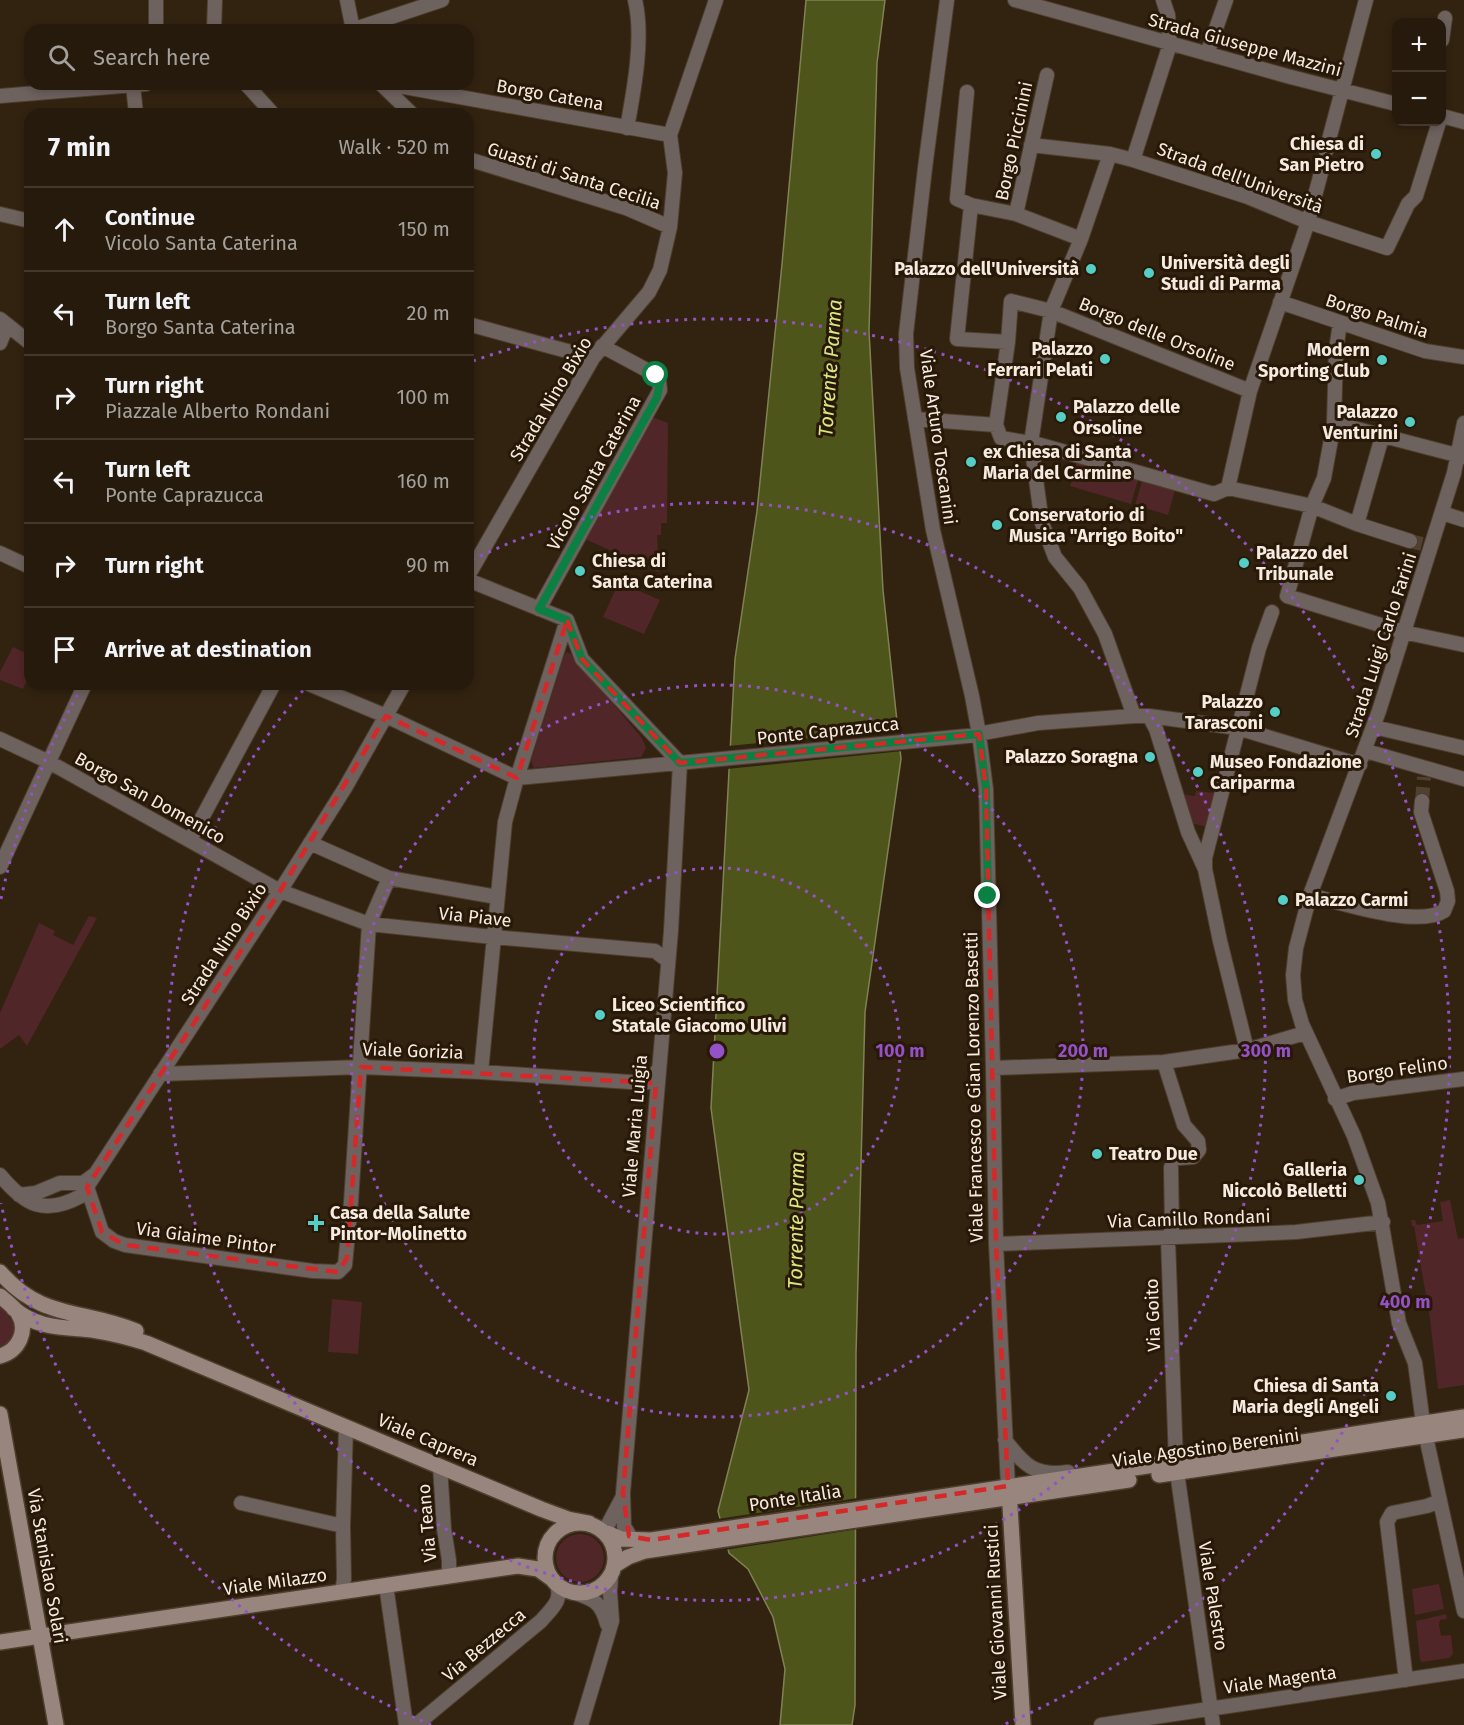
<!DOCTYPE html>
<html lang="en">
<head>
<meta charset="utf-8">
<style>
  body { margin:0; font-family:"Fira Sans",sans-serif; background:#32271a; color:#f1f3f6 }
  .controls { position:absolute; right:18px; top:18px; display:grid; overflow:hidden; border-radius:12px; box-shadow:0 3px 9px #0003 }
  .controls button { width:54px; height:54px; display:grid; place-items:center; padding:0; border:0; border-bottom:2px solid #42382d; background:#261a0c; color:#f1f3f6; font:30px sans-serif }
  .stop { position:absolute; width:18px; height:18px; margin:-14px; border:4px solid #0b8043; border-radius:50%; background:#fff }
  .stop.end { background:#0b8043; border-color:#fff; box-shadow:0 2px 6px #0008 }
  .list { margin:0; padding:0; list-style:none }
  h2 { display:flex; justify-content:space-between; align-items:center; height:78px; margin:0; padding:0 24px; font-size:26px }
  h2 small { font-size:20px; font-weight:400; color:#a4a19d }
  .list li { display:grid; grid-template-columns:39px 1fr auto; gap:18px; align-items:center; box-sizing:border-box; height:84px; padding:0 24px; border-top:2px solid #42382d }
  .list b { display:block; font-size:22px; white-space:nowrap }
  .list p { margin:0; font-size:20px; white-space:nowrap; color:#a4a19d }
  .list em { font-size:20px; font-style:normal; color:#a4a19d }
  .icon { flex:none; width:33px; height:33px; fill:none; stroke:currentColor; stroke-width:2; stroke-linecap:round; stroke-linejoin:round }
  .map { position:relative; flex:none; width:1464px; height:1725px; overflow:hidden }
  .search { position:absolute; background:#261a0c; box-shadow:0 3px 9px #0003; left:24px; top:24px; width:450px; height:66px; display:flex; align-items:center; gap:15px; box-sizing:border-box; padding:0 21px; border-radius:18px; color:#a4a19d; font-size:22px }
  .panel { position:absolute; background:#261a0c; box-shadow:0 3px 9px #0003; left:24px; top:108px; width:450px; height:582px; border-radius:18px }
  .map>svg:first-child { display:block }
  .green { fill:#512628 }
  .water { fill:#4e551a; stroke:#808255; stroke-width:1.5 }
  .pier { fill:#322210 }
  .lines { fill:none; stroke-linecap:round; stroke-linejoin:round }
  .street-tunnel { stroke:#4f402f; stroke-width:14; stroke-dasharray:14 7; stroke-linecap:butt }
  .street-casing { stroke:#4d3e2d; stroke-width:16 }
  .secondary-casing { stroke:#4d3e2d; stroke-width:18 }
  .street { stroke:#6e625e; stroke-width:14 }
  .secondary { stroke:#98857d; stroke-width:15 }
  .route { stroke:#0b8043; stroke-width:8 }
  .marked { fill:none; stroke:#d62828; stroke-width:4.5; stroke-dasharray:12 8; stroke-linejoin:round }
  .ring { fill:none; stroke:#9452c6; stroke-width:3; stroke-dasharray:3 6 }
  .poi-dot { fill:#55cec5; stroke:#281807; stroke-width:2 }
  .labels { text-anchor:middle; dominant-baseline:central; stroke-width:6; stroke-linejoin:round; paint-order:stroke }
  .street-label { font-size:18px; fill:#f6ebe0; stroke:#281807 }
  .poi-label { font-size:18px; font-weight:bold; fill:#f6ebe0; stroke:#281807; text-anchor:start }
  .water-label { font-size:20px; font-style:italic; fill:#d9e87e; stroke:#281807 }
  .centre { fill:#9452c6; stroke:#281807; stroke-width:3 }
  .ring-label { font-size:18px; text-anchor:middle; font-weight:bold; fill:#9452c6; stroke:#281807; stroke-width:6; stroke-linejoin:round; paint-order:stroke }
</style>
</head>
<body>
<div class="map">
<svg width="1464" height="1725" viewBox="0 0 1464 1725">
  <rect width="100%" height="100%" fill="#322210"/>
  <path class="green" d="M652 417 668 423 667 523H661V535H657L659 572 585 539Z
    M1077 462 1138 480 1131 504 1070 486Z
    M1142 481 1175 490 1168 515 1135 505Z
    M619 582 660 600 644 634 603 617Z
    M13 647 30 655V673L23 689 0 680V672Z
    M567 652 571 654 642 738 646 748 641 757 534 768 531 761 564 656Z
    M1196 791 1217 793 1208 827 1190 823 1181 794 1195 796Z
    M89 916 97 918 27 1046 19 1035 0 1049V1013L39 923 55 931 53 935 73 945Z
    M1450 1200 1458 1239 1464 1238V1385L1438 1389 1430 1319 1414 1226H1412L1411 1220H1415L1417 1225 1443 1221 1440 1202Z
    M332 1299 362 1302 358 1354 328 1352Z
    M0 1307C15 1320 24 1338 0 1348Z
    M556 1558a24 24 0 1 1 48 0a24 24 0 1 1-48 0Z
    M1439 1584 1444 1609 1415 1615 1412 1589Z
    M1446 1614 1447 1619 1440 1620 1439 1625 1441 1636 1451 1635 1453 1654 1449 1658 1422 1662 1420 1660 1416 1621Z"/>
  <path class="water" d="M806 0H885L877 63 869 331 883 590 901 759 865 1012 856 1354 855 1705 852 1725H780L785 1669 773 1617 748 1569 729 1553 718 1511 749 1390 711 1108 735 659 757 511 782 264Z"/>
  <path class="pier" d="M901 729 903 751 727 769 728 746Z
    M858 1498V1529L725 1550 717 1519Z"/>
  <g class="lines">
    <path class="street-tunnel" d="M1410 541 1422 544
      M1422 801 1424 777"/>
    <defs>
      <path id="street" d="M347 0 353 30
        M947 0 925 168 906 334 907 368 933 530 972 696 979 734 986 789 993 1068 996 1244 1008 1486
        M1015 0 1287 76 1396 104
        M156 30V0
        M214 30 215 0
        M352 30 442 0
        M1442 40 1445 18
        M1207 54 1226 0
        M246 84 273 114
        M381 84 412 114
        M388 84 670 135
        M133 85 136 114
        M967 92 957 199 971 205 1016 214 1081 239
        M0 96 146 84
        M1442 116 1464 122
        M627 128C634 90 644 37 635 0
        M1031 145 1110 154 1133 160 1248 197 1308 222 1387 248 1408 204 1416 196 1439 122
        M1326 151 1366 0
        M1110 154 1081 239 1051 311 1031 443 1042 523 1055 557 1080 588 1105 634 1134 716
        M468 159 626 208 670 227
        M1133 160 1170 44 1168 15 1163 0
        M971 205 957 339 1008 342
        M0 214 30 221
        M1016 214 1047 75
        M1280 302 1425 351 1464 357
        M0 319 30 343
        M0 319 6 328 0 343
        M1340 323 1336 350 1334 423 1324 478 1312 506 1287 596 1403 632 1464 645
        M468 324 593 358
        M915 419 996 425
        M1334 423 1464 457
        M1464 423 1454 473 1379 711 1310 895 1296 948 1293 975 1295 1000 1302 1024 1354 1136 1378 1203 1399 1323 1415 1363 1423 1423 1464 1611
        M1228 488 1214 494 1037 444 1001 438 996 425 1008 342 1011 301 1051 311 1250 391
        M1228 488 1250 391 1308 222 1322 169
        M1228 488 1312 506 1357 524 1410 541
        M1442 513 1464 520
        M1357 524 1382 437
        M0 553 30 567
        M468 576 593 358 649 292 660 270 670 227 675 173 670 135 716 0
        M468 580 567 620
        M539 609 660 390 659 380 656 375 602 346
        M567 620 517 778 967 736 1038 723 1134 716H1149L1238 728 1360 765
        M567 620 582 659 680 763
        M309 684 386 716 517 778 505 822 481 1072
        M1149 716 1156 729 1188 832 1205 869 1220 941 1247 1050
        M1374 727 1464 748
        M0 739 49 762 280 891 369 924 493 937 655 951 668 961
        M1366 751 1464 779
        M190 840 274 684
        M310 843 389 878 497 897
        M0 867 85 684
        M1205 868V858L1259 648 1272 612
        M1310 895C1341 903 1417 928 1444 911L1448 901 1447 891 1421 812 1422 801
        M1164 1062 1184 1125 1198 1141 1199 1150 1193 1157 1179 1158
        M993 1068 1164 1062 1247 1050 1305 1033
        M160 1074 361 1067 481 1072 645 1083 654 1080 657 1071
        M1335 1099 1353 1093 1464 1079
        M1171 1167 1172 1229 1168 1239 1176 1462
        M0 1175C25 1205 44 1216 81 1196L280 891 345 788 404 684
        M87 1187 102 1232 114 1241 125 1245 313 1271 338 1272 345 1265 351 1202 369 924 389 878
        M19 1195 36 1193 60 1183H83L94 1175
        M996 1244 1253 1234 1296 1232 1383 1222
        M1005 1440C1024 1465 1035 1477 1068 1472
        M440 1466 444 1529 449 1560V1575
        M1177 1472 1213 1725
        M241 1503 343 1526
        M604 1532 622 1498
        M639 1540 631 1538 624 1526 623 1493 671 931 680 763
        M386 1585 406 1725
        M342 1592 344 1579 343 1526 346 1427
        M572 1592C593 1599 601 1601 607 1624
        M1406 1680 1387 1522 1392 1513 1427 1506 1440 1501
        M416 1725 541 1621C551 1609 564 1600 556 1583
        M581 1725 612 1621 610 1592 611 1576
        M1101 1725 1464 1671"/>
      <path id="secondary" d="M0 1272C41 1320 83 1309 136 1331
        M0 1296C6 1301 13 1306 18 1313 29 1331 18 1351 0 1356
        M13 1308C37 1329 62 1327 92 1330 111 1333 128 1337 146 1343L541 1509 568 1519 589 1523
        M0 1414 56 1725
        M1159 1475 1464 1430
        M1009 1489 1023 1725
        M545 1558a35 35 0 1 1 70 0a35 35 0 1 1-70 0Z
        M607 1533 621 1539 651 1540 1141 1467 1464 1417
        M615 1565 628 1557 645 1551 1129 1480
        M0 1642 518 1566 538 1569 552 1579"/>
    </defs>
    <use href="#street" class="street-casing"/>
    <use href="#secondary" class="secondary-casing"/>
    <use href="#street" class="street"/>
    <use href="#secondary" class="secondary"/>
  </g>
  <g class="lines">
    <path class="route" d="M656 375 660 383 657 397 539 609 567 620 582 659 680 763 979 734 986 789 988 896"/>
  </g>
  <path class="marked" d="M567 620 582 659 680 763 979 734 986 789 996 1244 1008 1486 651 1540 629 1536 623 1493 656 1083 361 1067 347 1258 338 1272 125 1245 102 1232 87 1187 280 891 386 716 517 778Z"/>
  <g class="ring">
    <circle cx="717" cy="1051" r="183"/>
    <circle cx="717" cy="1051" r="366"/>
    <path d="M472 560A549 549 0 1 1 306 687"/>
    <path d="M431 1725A732 732 0 0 1 1 1203M1 899A732 732 0 0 1 83 685M473 361A732 732 0 0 1 1003 1725"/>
  </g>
  <g class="poi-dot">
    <circle cx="1376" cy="154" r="6"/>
    <circle cx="1091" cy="269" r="6"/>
    <circle cx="1149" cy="273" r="6"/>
    <circle cx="1105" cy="359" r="6"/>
    <circle cx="1382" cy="360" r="6"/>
    <circle cx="1061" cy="417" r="6"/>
    <circle cx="1410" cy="422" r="6"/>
    <circle cx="971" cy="462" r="6"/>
    <circle cx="997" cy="525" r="6"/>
    <circle cx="1244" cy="563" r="6"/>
    <circle cx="580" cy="571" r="6"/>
    <circle cx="1275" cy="712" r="6"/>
    <circle cx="1150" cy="757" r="6"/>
    <circle cx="1198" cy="772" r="6"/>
    <circle cx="1283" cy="900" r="6"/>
    <circle cx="600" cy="1015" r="6"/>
    <circle cx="1097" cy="1154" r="6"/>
    <circle cx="1359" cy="1180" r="6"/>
    <path d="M313 1214h6v6h6v6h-6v6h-6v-6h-6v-6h6z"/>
    <circle cx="1391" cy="1396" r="6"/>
  </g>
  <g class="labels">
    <g class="street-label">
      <text transform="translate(1245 45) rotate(15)">Strada Giuseppe Mazzini</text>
      <text transform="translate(550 95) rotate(10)">Borgo Catena</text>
      <text transform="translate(1014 141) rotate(-78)">Borgo Piccinini</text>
      <text transform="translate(574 176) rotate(18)">Guasti di Santa Cecilia</text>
      <text transform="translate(1240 178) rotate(20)">Strada dell'Università</text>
      <text transform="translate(1377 316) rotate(18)">Borgo Palmia</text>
      <text transform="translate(1157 334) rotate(22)">Borgo delle Orsoline</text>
      <text transform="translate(551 399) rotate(-59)">Strada Nino Bixio</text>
      <text transform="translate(938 437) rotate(82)">Viale Arturo Toscanini</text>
      <text transform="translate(594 473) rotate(-61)">Vicolo Santa Caterina</text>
      <text transform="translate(1381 645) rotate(-72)">Strada Luigi Carlo Farini</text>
      <text transform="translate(828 731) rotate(-6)">Ponte Caprazucca</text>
      <text transform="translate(150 798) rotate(29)">Borgo San Domenico</text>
      <text transform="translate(475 917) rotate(6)">Via Piave</text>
      <text transform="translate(224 944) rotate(-57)">Strada Nino Bixio</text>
      <text transform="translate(413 1051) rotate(2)">Viale Gorizia</text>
      <text transform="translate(1397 1070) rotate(-8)">Borgo Felino</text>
      <text transform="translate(974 1087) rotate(-91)">Viale Francesco e Gian Lorenzo Basetti</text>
      <text transform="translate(635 1126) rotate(-85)">Viale Maria Luigia</text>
      <text transform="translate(1189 1219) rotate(-2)">Via Camillo Rondani</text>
      <text transform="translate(206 1238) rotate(8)">Via Giaime Pintor</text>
      <text transform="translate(1153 1315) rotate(-92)">Via Goito</text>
      <text transform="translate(428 1440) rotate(23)">Viale Caprera</text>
      <text transform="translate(1206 1448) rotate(-8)">Viale Agostino Berenini</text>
      <text transform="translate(795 1498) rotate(-9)">Ponte Italia</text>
      <text transform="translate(427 1523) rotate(-95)">Via Teano</text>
      <text transform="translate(47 1566) rotate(80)">Via Stanislao Solari</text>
      <text transform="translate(275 1582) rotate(-8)">Viale Milazzo</text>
      <text transform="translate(1213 1596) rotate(81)">Viale Palestro</text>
      <text transform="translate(996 1612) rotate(-93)">Viale Giovanni Rustici</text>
      <text transform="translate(484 1645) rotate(-40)">Via Bezzecca</text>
      <text transform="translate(1280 1680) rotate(-8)">Viale Magenta</text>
    </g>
    <g class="poi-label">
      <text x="1364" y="144" text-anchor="end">Chiesa di<tspan x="1364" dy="21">San Pietro</tspan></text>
      <text x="1161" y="263">Università degli<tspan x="1161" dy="21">Studi di Parma</tspan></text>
      <text x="1079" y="269" text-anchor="end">Palazzo dell'Università</text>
      <text x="1093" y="349" text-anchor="end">Palazzo<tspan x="1093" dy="21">Ferrari Pelati</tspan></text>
      <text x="1370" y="350" text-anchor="end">Modern<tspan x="1370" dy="21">Sporting Club</tspan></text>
      <text x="1073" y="407">Palazzo delle<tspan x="1073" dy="21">Orsoline</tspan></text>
      <text x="1398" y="412" text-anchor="end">Palazzo<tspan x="1398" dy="21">Venturini</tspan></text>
      <text x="983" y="452">ex Chiesa di Santa<tspan x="983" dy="21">Maria del Carmine</tspan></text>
      <text x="1009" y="515">Conservatorio di<tspan x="1009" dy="21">Musica "Arrigo Boito"</tspan></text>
      <text x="1256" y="553">Palazzo del<tspan x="1256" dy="21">Tribunale</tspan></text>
      <text x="592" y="561">Chiesa di<tspan x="592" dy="21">Santa Caterina</tspan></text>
      <text x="1263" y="702" text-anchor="end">Palazzo<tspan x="1263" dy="21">Tarasconi</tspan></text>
      <text x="1138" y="757" text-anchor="end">Palazzo Soragna</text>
      <text x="1210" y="762">Museo Fondazione<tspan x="1210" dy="21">Cariparma</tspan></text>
      <text x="1295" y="900">Palazzo Carmi</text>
      <text x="612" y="1005">Liceo Scientifico<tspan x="612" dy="21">Statale Giacomo Ulivi</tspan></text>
      <text x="1109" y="1154">Teatro Due</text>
      <text x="1347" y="1170" text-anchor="end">Galleria<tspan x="1347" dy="21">Niccolò Belletti</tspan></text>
      <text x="330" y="1213">Casa della Salute<tspan x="330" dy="21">Pintor-Molinetto</tspan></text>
      <text x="1379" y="1386" text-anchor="end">Chiesa di Santa<tspan x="1379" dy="21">Maria degli Angeli</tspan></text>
    </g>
    <g class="water-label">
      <text transform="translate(830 368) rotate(-86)">Torrente Parma</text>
      <text transform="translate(796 1220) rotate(-89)">Torrente Parma</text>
    </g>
  </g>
  <circle cx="717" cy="1051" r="9" class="centre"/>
  <g class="ring-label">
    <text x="900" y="1057">100 m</text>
    <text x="1083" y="1057">200 m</text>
    <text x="1266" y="1057">300 m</text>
    <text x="1405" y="1308">400 m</text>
  </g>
</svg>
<div class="controls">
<button>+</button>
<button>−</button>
</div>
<div class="stop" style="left:656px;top:375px"></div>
<div class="stop end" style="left:988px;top:896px"></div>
<div class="search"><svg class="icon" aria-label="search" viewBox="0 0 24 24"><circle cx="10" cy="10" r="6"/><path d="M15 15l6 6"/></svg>Search here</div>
<section class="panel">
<h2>7 min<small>Walk · 520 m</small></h2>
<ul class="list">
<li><svg class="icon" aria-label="ahead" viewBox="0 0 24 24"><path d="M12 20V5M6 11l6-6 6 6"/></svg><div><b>Continue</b><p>Vicolo Santa Caterina</p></div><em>150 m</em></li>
<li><svg class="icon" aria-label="left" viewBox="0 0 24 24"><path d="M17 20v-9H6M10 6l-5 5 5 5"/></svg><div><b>Turn left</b><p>Borgo Santa Caterina</p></div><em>20 m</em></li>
<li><svg class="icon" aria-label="right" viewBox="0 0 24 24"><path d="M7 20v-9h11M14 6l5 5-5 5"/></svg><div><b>Turn right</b><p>Piazzale Alberto Rondani</p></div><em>100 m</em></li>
<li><svg class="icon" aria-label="left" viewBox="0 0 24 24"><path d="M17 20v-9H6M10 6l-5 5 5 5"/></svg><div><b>Turn left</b><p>Ponte Caprazucca</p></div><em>160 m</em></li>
<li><svg class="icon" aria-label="right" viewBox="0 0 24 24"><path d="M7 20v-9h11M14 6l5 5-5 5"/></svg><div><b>Turn right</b></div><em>90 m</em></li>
<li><svg class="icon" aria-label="arrive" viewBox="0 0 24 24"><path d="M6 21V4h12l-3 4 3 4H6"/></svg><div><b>Arrive at destination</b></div></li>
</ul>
</section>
</div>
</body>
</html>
